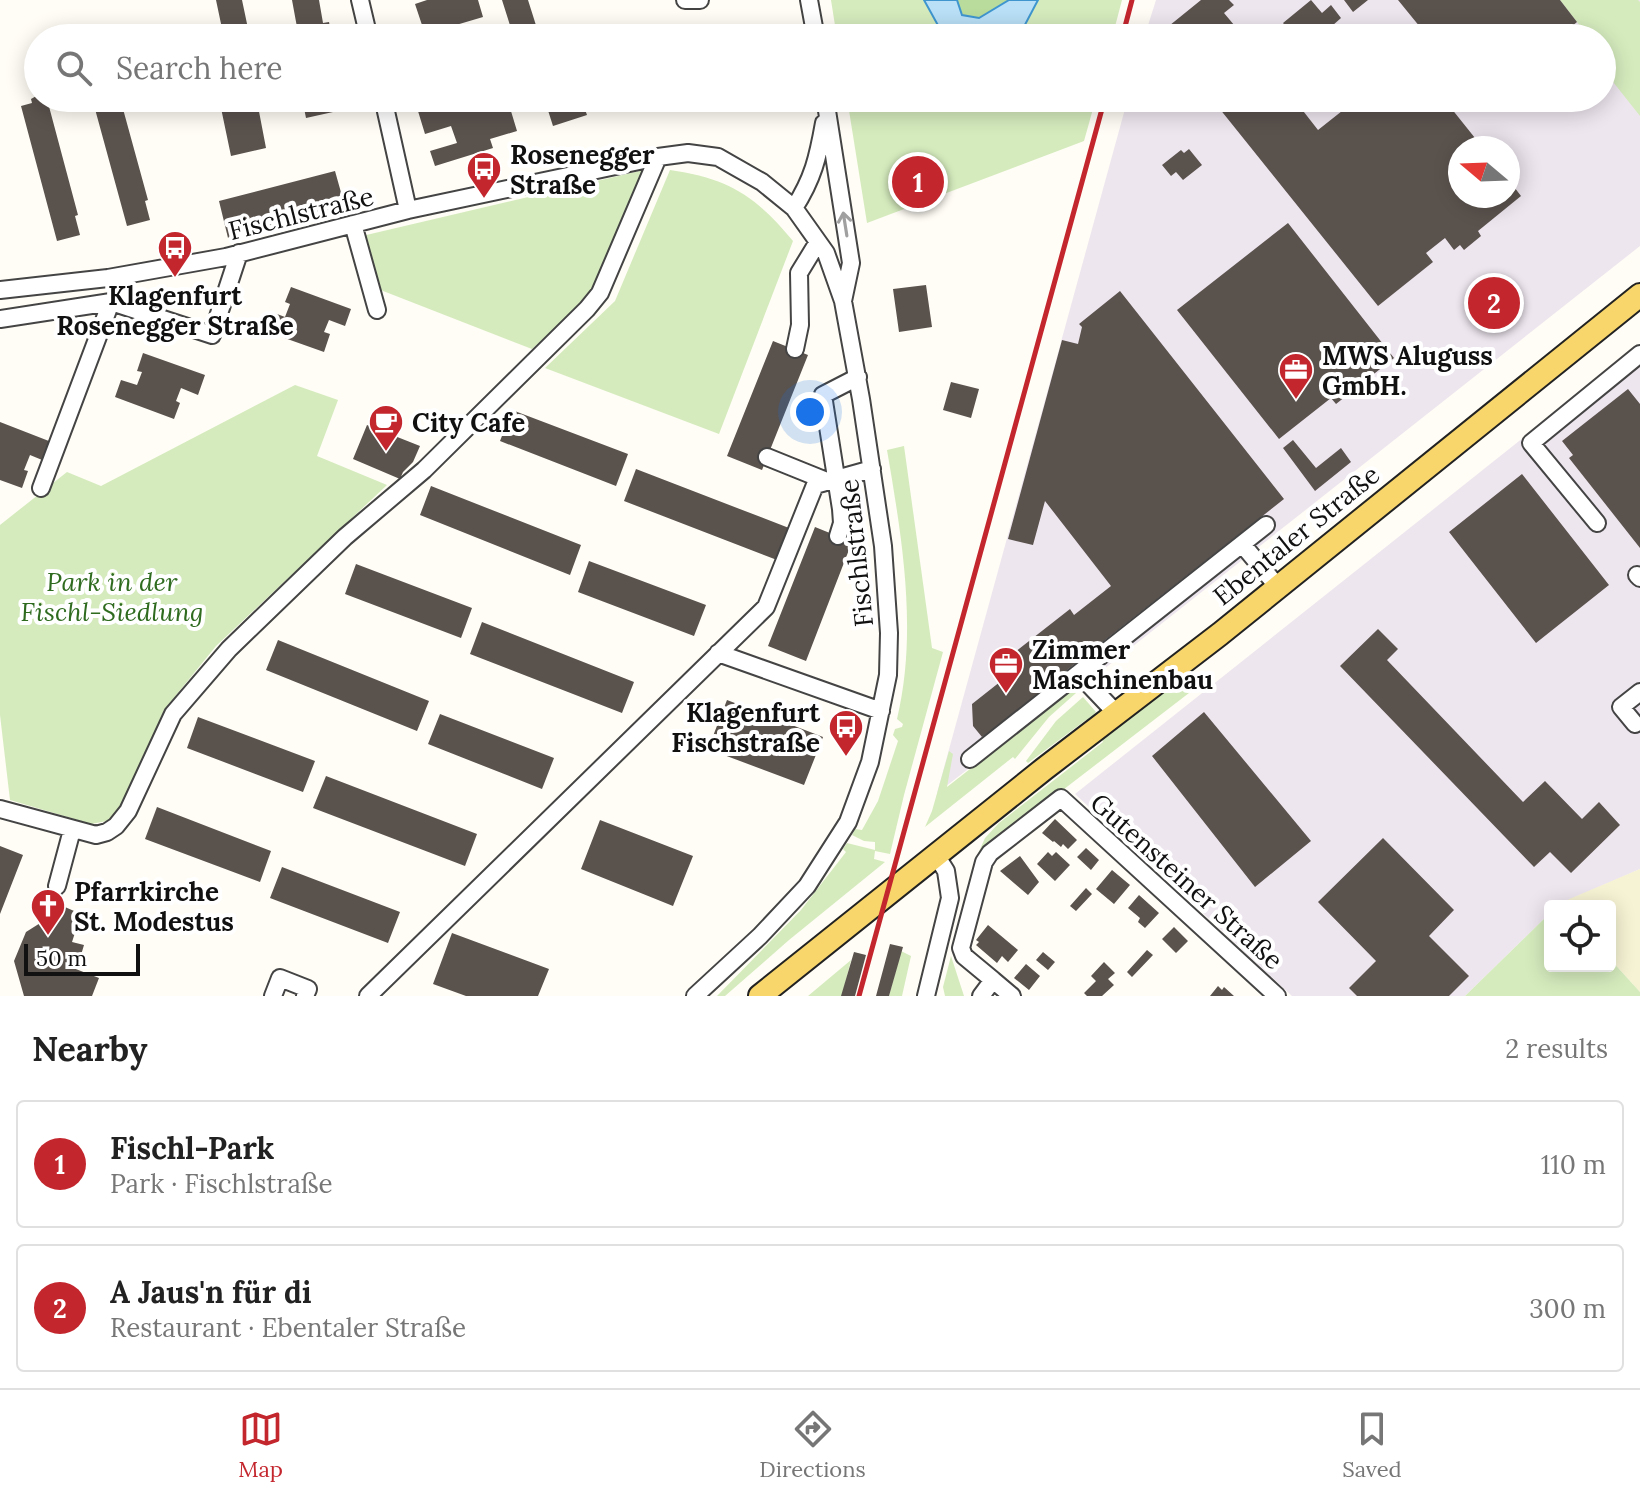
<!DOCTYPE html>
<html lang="en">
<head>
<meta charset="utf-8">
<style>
  body { margin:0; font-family:Lora,serif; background:#f2f2f2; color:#222 }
  .controls { position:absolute; right:24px; bottom:24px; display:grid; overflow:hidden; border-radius:8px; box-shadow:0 4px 20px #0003 }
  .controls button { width:72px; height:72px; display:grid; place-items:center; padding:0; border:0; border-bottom:2px solid #e0e0e0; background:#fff; color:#222; font:40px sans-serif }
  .compass { position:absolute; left:1448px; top:136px; width:72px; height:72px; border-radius:50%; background:#fff; box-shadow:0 4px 20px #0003; rotate:289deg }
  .scale { position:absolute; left:24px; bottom:20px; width:116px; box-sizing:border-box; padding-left:8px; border:4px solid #111; border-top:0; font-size:22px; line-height:28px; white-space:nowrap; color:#111; -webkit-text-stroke:6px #fff; paint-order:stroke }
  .you { position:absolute; left:810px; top:412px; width:28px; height:28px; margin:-20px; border:6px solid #fff; border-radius:50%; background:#1a73e8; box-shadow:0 0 0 12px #1a73e833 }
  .badge { display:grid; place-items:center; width:52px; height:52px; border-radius:50%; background:#c4262e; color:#fff; font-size:26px; font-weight:700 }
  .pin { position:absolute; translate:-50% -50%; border:4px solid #fff; box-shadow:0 2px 8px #0006 }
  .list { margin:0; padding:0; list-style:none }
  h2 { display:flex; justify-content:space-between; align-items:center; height:104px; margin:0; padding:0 32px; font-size:34px }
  h2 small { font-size:26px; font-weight:400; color:#767676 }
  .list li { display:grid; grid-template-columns:52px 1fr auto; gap:24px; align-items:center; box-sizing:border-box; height:128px; margin:0 16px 16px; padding:0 16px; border:2px solid #e0e0e0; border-radius:8px }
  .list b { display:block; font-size:30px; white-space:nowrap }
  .list p { margin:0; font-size:26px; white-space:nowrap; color:#767676 }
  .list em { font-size:26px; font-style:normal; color:#767676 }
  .icon { flex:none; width:44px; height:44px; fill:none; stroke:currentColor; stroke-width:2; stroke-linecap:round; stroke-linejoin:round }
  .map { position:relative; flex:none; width:1640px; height:996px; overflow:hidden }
  .search { position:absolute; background:#fff; box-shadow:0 4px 20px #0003; left:24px; right:24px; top:24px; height:88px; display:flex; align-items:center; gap:20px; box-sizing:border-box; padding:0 28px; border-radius:44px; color:#767676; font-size:30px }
  .sheet { height:392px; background:#fff }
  nav { display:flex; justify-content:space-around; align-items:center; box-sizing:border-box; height:112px; border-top:2px solid #e0e0e0; background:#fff; font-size:22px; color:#767676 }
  nav a { display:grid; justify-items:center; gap:4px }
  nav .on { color:#c4262e }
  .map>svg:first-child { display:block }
  .industrial { fill:#eee6ef; fill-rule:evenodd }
  .farmland { fill:#f6f3d4 }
  .green { fill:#d5ebbd }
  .forest { fill:#b9dc9c }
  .water { fill:#b9e0f7; stroke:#3f96cf; stroke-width:2 }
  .building { fill:#5a524d }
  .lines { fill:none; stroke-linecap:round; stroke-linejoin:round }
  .minor-casing { stroke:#444; stroke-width:20 }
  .major-casing { stroke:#222; stroke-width:26 }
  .minor { stroke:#fff; stroke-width:16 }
  .major { stroke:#f9d66b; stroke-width:22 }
  .rail { stroke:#c4262e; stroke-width:5 }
  .oneway { stroke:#a0a0a0 }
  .labels { text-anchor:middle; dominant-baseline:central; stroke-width:8; stroke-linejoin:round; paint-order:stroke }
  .poi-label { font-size:26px; font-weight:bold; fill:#111; stroke:#fff; text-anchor:start }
  .street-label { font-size:26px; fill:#111; stroke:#fff }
  .park-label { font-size:26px; font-style:italic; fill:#2f6b1f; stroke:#fff }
</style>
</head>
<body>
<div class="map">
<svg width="1640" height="996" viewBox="0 0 1640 996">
  <rect width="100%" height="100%" fill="#fffdf5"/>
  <path class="industrial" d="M1156 0H1640V246L1099 673 1067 693 937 793 1128 98H1602V38H1144ZM1460 148H1508V196H1460Z
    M1640 345V869L1557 906H1550V913L1465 996H1292L1075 794Z"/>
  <path class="farmland" d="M1640 869V992L1610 959V906H1562L1560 903Z"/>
  <path class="green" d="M831 0H1122L1112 38H837Z
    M1560 0H1638L1640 2V116L1602 68V38H1578L1573 32 1580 26Z
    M847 98H1096L1084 141 867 223Z
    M644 170 595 291 532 349 378 289 362 236Z
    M670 170C728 178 756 196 793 241L719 434 545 368 615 301Z
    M295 385 338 400 317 456 387 485 216 646 164 710 121 810 107 821 91 824 10 800 0 715V525L67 472 101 486Z
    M904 446 932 648 943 652 904 795 890 854 875 851 874 859 885 862 789 940 725 996H717L801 910 846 852 843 849 847 843 875 850V842L864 841 852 835 855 829 862 830 878 801 898 741 893 735 895 729 902 727 903 724 897 719C918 631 902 538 887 450Z
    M1176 685 1190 689 1189 693 977 856 985 838 999 823 1103 742 1102 739 1164 690Z
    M1071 690 1076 693 1049 717 1015 759 1013 757 925 827 932 811 949 751 953 754 947 787Z
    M1083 697 1096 712 1088 722 1086 720 1028 763 1026 761 1056 721Z
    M1550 913V966H1610V959L1640 992V996H1465Z
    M901 951 911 956 902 996H889Z
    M951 956 964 996H945L943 987Z
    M851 960 842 996H808Z"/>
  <path class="forest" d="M957 0H1009L979 18 962 15Z"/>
  <path class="water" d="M924 0H957L962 15 979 18 1009 0H1038L1018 38H945Z"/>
  <path class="building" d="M216 0H242L250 38H224Z
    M292 0H319L323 23 329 22 332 38H299Z
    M427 0H478L483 17 456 25 460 38H396L395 33 422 25 415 4Z
    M502 0H528L540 38H514Z
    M1201 0H1229L1234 5 1224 13 1245 38H1163L1159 34Z
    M1311 0 1322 13 1331 5 1341 18 1332 26 1340 36 1338 38H1295L1283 23Z
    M1344 0H1368L1353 12Z
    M1398 0H1560L1577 22 1558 38H1429Z
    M174 24 179 38H146Z
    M38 95V98L47 99 78 215 75 216 80 235 57 241 21 106 32 103 31 99Z
    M92 98H120L148 200 145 201 150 220 127 226Z
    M236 98H264L257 101 266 148 231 156 221 108 237 104Z
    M302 98H340L342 110 306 118Z
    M414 98H479L480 101 507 98 517 131 490 139 493 148 435 166 430 151 457 143 451 126 425 134Z
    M544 98H581L587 115 553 126Z
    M1211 98H1293L1318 130 1342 111 1332 98H1443L1483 148H1460V196H1508V179L1521 196 1478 231 1481 236 1464 250 1460 245 1454 250 1445 238 1426 253 1433 262 1378 306Z
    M1189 149 1202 165 1183 180 1176 172 1171 176 1162 165 1181 150 1184 153Z
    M335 171 342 196 338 197 341 209 228 238 219 201Z
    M1288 223 1394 358 1336 404 1331 398 1279 439 1177 310Z
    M926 285 932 327 899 332 893 289Z
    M291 287 351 309 345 326 329 320 324 332 330 334 324 352 262 330 269 311 285 317 290 304 285 302Z
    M1120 291 1284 499 1058 677 1064 684 998 736 993 730 982 737 973 726 972 704 1010 674 1001 663 1070 609 1074 615 1111 586 1045 501 1033 545 1008 539 1062 340 1078 344 1082 327 1079 324Z
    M1496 295 1502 302 1492 311 1486 303Z
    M773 341 808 355 762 470 727 456Z
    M143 353 205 375 198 395 181 388 176 401 180 403 174 419 115 397 121 380 137 385 142 372 137 371Z
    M951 382 979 389 971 418 943 410Z
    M1628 389 1640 404V548L1569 458 1573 455 1562 441Z
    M512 410 628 454 616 486 500 441Z
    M0 422 54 443 47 462 30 455 24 470 28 471 22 488 0 480Z
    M367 425 420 446 413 462 403 472 400 479 353 459Z
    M1293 440 1316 468 1341 448 1351 462 1315 491 1283 448Z
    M636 469 789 528 777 560 624 501Z
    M1522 474 1609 585 1536 643 1449 532Z
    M431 486 581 545 570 575 420 515Z
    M815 527 852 542 806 661 768 646Z
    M589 561 706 605 694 636 578 592Z
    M356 564 472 608 461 638 345 594Z
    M482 622 634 682 622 713 470 654Z
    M1378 629 1398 649 1387 660 1523 802 1545 781 1582 819 1599 802 1620 825 1571 873 1550 852 1534 867 1340 666Z
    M278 640 429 701 417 731 266 670Z
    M727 700 823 737 804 785 708 749Z
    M1204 712 1311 841 1255 887 1152 756Z
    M440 714 554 758 542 789 428 744Z
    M198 717 315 761 303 792 187 748Z
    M326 776 477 834 465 866 313 808Z
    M157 807 271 851 260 882 145 839Z
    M1055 819 1077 840 1068 849 1063 844 1061 847 1054 841 1053 842 1042 833Z
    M600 820 693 856 673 906 581 869Z
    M1383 838 1454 910 1429 936 1469 976 1449 996H1357L1349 988 1376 961 1318 902Z
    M0 846 23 855 0 914Z
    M1086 848 1099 860 1091 870 1077 857Z
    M1048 852 1052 856 1056 852 1070 865 1055 881 1037 864Z
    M1020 856 1039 882 1028 895 1000 871Z
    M282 867 400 912 388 943 270 898Z
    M1112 870 1130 885 1114 904 1096 889Z
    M53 885 64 890 58 904 81 914 72 942 84 945 81 955 74 952 68 966 99 978 92 996H24L14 961 26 932 45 920 52 904 46 901Z
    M1086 888 1092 894 1076 911 1070 906Z
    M1139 895 1159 913 1145 928 1138 922 1140 918 1128 908Z
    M988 925 1018 950 1008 962 1002 956 997 963 976 945 979 942 976 940Z
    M1174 927 1188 941 1176 953 1162 939Z
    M452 933 549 969 538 996H466L433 984Z
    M890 944 903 947 889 996H876Z
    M1147 950 1153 955 1132 977 1127 972Z
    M854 952 866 955 855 996H841Z
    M1043 952 1055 962 1048 970 1036 960Z
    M1104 962 1115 973 1108 979 1114 985 1102 996H1087L1084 993 1096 981 1091 976Z
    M1026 964 1040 976 1029 990 1014 978Z
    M1218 986 1222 990 1224 987 1234 996H1210Z"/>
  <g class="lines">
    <defs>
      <path id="minor" d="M360 0 369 38
        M685 0H700
        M809 0 816 38
        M383 98 408 210
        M825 98 851 263 843 301
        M794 208C813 179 818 157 824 123
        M353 224 377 310
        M0 290 108 278 226 257 408 210 658 157 688 153 718 157 762 182 794 208 826 253 843 301 861 399 883 546 889 633 888 675 870 762 848 822 807 886 760 936 695 996
        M0 319 111 302 212 335 239 253
        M795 349 800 325 799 273 818 242
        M767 457 829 482
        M41 488 111 302
        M1597 523 1531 443 1640 354
        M838 536 842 523 841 509 823 395 858 377
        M1242 544 1278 587
        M1637 575 1640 578
        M718 653 881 711
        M1079 674 1117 714
        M1635 724 1621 707 1640 692
        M970 759 1266 525
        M0 809 96 835 107 832 116 826 128 811 173 714 229 649 345 537 424 470 587 309 600 293 658 157
        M57 886 72 830
        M993 980 964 956 961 948 984 862 990 853 1061 798 1277 996
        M273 996 280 978 308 989 305 996
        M368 996 766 607 815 485 872 469
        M926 996 950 898 946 871 936 855
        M981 996 993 980 1012 996"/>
      <path id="major" d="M760 996 1044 769 1220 634 1640 295"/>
    </defs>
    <use href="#minor" class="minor-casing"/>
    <use href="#major" class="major-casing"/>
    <use href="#minor" class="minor"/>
    <use href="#major" class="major"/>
    <path class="rail" d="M1122 38 1132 0
      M859 996 1105 98"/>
  </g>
  <defs><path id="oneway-shaft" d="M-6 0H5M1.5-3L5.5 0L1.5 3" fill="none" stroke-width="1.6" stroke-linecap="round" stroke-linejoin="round" transform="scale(2)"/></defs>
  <use class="oneway" href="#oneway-shaft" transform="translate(845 224) rotate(-99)"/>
  <defs>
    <symbol id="bus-pin" viewBox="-11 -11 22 30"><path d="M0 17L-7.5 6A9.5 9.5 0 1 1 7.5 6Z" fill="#c4262e" stroke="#fff"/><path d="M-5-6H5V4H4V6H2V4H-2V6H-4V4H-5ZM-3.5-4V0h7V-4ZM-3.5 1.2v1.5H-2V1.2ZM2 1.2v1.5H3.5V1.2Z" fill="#fff"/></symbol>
    <symbol id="office-pin" viewBox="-11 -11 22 30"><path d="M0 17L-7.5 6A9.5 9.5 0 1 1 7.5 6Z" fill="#c4262e" stroke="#fff"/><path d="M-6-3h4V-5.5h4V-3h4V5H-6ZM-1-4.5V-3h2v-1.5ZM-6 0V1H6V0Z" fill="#fff"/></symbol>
    <symbol id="cafe-pin" viewBox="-11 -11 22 30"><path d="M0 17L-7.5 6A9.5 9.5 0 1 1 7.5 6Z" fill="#c4262e" stroke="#fff"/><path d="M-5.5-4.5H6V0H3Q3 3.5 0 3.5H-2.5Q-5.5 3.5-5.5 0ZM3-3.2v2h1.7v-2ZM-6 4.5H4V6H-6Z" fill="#fff"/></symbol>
    <symbol id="church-pin" viewBox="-11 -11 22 30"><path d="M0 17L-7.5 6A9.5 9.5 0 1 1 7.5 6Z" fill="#c4262e" stroke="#fff"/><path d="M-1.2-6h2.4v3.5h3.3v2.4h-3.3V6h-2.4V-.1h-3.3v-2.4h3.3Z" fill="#fff"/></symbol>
  </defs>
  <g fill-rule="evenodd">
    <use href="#bus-pin" x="464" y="149" width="40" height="54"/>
    <use href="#bus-pin" x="155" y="228" width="40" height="54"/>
    <use href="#office-pin" x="1276" y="350" width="40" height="54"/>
    <use href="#cafe-pin" x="366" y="402" width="40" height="54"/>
    <use href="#office-pin" x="986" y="644" width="40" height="54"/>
    <use href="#bus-pin" x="826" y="707" width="40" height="54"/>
    <use href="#church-pin" x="28" y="886" width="40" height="54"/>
  </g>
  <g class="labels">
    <g class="poi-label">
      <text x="510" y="154">Rosenegger<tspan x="510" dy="30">Straße</tspan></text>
      <text x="175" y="295" text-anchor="middle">Klagenfurt<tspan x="175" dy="30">Rosenegger Straße</tspan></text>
      <text x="1322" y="355">MWS Aluguss<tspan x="1322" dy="30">GmbH.</tspan></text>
      <text x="412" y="422">City Cafe</text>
      <text x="1032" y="649">Zimmer<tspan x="1032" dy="30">Maschinenbau</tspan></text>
      <text x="820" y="712" text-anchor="end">Klagenfurt<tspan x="820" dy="30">Fischstraße</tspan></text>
      <text x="74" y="891">Pfarrkirche<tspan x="74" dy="30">St. Modestus</tspan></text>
    </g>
    <g class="street-label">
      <text transform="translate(301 213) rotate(-14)">Fischlstraße</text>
      <text transform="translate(1296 535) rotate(-39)">Ebentaler Straße</text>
      <text transform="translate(856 553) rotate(-96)">Fischlstraße</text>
      <text transform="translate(1187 881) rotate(42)">Gutensteiner Straße</text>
    </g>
    <g class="park-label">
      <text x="112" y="581">Park in der<tspan x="112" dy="30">Fischl-Siedlung</tspan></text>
    </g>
  </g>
</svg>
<div class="controls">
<button><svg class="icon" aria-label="locate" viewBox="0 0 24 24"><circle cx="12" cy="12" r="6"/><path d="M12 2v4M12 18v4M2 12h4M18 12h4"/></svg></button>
</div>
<svg class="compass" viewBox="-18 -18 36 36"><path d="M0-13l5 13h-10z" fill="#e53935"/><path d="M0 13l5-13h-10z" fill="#767676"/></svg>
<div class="scale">50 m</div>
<div class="you"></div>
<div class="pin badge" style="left:918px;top:182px">1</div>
<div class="pin badge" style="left:1494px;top:303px">2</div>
<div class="search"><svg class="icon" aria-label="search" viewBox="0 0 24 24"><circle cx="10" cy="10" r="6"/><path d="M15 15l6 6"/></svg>Search here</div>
</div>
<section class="sheet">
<h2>Nearby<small>2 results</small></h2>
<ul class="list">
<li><span class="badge">1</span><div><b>Fischl-Park</b><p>Park · Fischlstraße</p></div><em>110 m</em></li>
<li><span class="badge">2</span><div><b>A Jaus'n für di</b><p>Restaurant · Ebentaler Straße</p></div><em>300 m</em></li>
</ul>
</section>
<nav>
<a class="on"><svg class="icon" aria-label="map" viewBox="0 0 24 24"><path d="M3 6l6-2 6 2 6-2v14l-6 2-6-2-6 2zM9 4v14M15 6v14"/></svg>Map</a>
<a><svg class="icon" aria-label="directions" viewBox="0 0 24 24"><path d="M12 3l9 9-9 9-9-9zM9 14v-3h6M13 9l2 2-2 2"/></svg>Directions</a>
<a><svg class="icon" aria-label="saved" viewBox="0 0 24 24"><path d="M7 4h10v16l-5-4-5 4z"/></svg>Saved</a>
</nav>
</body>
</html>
